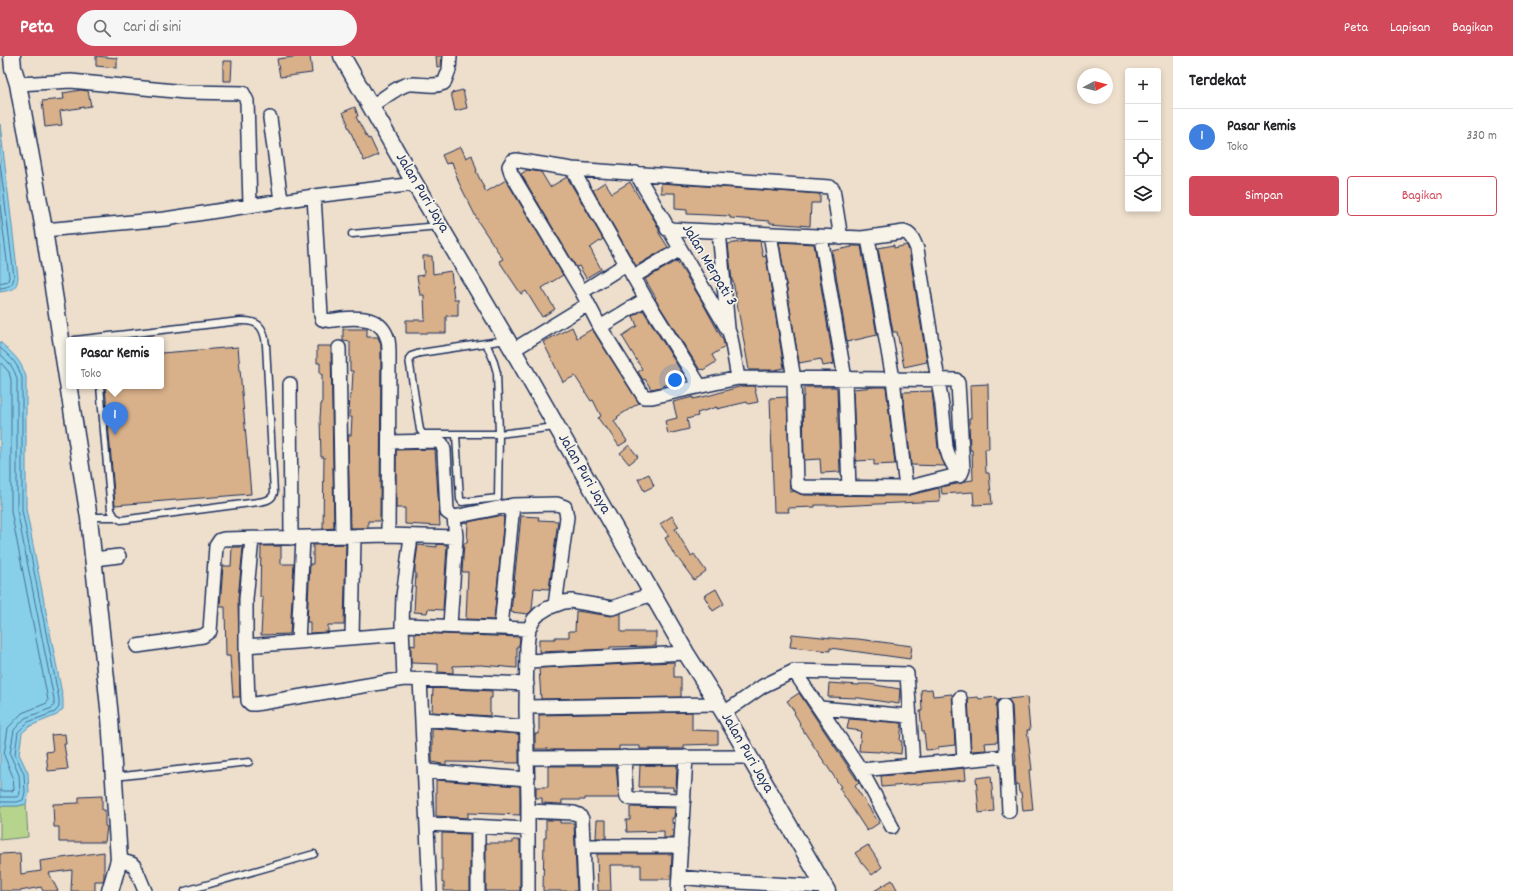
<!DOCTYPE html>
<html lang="id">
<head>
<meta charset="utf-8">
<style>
  body { margin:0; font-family:Dekko,sans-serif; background:#f6f6f6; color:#202124 }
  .controls { position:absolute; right:12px; top:12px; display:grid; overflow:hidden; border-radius:4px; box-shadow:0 2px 6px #0003 }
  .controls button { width:36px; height:36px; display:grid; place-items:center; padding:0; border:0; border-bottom:1px solid #e0e0e0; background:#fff; color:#202124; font:20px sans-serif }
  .compass { position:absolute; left:1077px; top:12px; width:36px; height:36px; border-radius:50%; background:#fff; box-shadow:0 2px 6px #0003; rotate:83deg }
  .you { position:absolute; left:675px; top:324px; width:14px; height:14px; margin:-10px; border:3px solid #fff; border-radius:50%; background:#1a73e8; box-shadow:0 0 0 6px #1a73e833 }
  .badge { display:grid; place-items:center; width:26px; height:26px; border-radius:50%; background:#d1495b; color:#fff; font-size:13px; font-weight:700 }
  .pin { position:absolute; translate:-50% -33px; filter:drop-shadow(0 1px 2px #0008) }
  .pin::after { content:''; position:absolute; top:21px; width:14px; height:12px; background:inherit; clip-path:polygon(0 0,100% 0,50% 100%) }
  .popup { position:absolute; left:66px; top:281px; width:98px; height:52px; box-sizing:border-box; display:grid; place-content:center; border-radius:4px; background:#fff; filter:drop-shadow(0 1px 3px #0005); font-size:13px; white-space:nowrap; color:#757577 }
  .popup b { font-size:15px; color:#202124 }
  .popup::after { content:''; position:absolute; left:50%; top:100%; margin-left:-8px; border:8px solid transparent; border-top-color:#fff }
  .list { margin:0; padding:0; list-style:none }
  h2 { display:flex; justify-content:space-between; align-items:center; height:52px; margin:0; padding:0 16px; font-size:17px }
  h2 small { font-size:13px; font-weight:400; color:#757577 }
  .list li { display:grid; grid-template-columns:26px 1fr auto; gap:12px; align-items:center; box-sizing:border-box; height:56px; padding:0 16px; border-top:1px solid #e0e0e0 }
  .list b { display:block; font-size:15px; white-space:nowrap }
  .list p { margin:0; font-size:13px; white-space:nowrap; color:#757577 }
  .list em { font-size:13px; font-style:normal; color:#757577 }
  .actions { display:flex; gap:8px; padding:12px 16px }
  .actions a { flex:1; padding:9px 0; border:1px solid #d1495b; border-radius:4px; text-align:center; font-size:14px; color:#d1495b }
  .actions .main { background:#d1495b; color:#fff }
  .icon { flex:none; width:22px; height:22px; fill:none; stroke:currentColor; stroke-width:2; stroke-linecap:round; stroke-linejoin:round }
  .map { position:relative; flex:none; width:1173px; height:835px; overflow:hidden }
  header { display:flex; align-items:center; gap:24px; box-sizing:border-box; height:56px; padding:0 20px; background:#d1495b; color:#fff }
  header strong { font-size:19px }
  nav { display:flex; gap:22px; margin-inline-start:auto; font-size:14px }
  .search { width:280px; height:36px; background:#f6f6f6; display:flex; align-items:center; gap:10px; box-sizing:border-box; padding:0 14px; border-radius:22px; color:#757577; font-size:15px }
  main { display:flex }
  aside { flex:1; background:#fff }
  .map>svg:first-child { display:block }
  .green { fill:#b7d48d; stroke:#698276 }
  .water { fill:#88d0ea; stroke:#5c90b2 }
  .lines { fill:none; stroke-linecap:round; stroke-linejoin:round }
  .shore { stroke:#476f96; stroke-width:1 }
  .building { fill:#d8b089; stroke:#1b2f5e }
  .service-casing { stroke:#1b2f5e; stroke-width:9 }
  .minor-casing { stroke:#1b2f5e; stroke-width:16 }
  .tertiary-casing { stroke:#1b2f5e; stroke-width:19 }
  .service { stroke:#f7f3e8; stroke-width:6 }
  .minor { stroke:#f7f3e8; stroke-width:13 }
  .tertiary { stroke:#f7f3e8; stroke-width:16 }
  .labels { text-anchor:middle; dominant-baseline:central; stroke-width:3.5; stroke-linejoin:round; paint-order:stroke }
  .street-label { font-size:16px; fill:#1b2f5e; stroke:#f7f3e8 }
</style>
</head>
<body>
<header>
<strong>Peta</strong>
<div class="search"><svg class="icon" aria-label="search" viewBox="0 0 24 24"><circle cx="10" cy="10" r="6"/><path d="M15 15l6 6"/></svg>Cari di sini</div>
<nav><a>Peta</a><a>Lapisan</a><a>Bagikan</a></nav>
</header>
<main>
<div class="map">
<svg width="1173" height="835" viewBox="0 0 1173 835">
  <rect width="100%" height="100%" fill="#eedfcc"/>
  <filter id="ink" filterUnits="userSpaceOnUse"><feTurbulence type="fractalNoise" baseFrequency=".025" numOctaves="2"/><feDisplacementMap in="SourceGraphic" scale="8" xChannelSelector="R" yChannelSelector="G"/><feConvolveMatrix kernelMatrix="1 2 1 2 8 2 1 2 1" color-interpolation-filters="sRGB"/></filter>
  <g filter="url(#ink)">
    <path class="green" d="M26 748 28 781 0 784V750H18Z"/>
    <path class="water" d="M0 68 18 221C17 234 11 234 0 236Z
      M0 286C13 298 21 304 26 321V453L63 643V653L57 659 30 670 22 677 19 698 28 717 29 737 26 748 18 750H0Z"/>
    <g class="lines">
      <path class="shore" d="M0 106 14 221C13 230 8 231 0 232
        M0 149 9 221 8 225 0 227
        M0 292C11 301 18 308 22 322V454L59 643V651L55 656 28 666 18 676 15 698 24 718 25 736 23 744 17 746H0
        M0 298C9 306 14 312 17 323V454L54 643V649L52 652 25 662 14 674 10 698 19 719 20 736 19 740 16 741H0
        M0 306 9 316 11 324V455L48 644 47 647 22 657 8 672 4 699 13 721 14 733 12 735H0"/>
    </g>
    <path class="building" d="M96 0 117 2V12L96 10Z
      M302 0H310L312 17 280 21 277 3Z
      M436 0H442L441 10 437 11Z
      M223 5H232L231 25H223Z
      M81 34 88 35 91 50 60 55 62 69 45 71 42 45 64 43 63 37Z
      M463 34 467 52 455 55 451 37Z
      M355 51 358 60 356 61 368 83 370 82 378 99 364 105 347 68H348L343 56Z
      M461 91 466 102 472 99 477 115H476L486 136 506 124 563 219 542 232 555 253 542 261 526 235 521 238 499 205 503 203 479 167 459 127 452 106 446 108 442 99Z
      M527 114 541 116 550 131 567 121 603 183 590 192 601 213 586 222 579 210 576 211 521 118Z
      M605 126 612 137 630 126 640 143 641 142 656 167 659 174V177L668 191 636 210 593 134Z
      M661 127 820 138V147H811L810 170 770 167V165L730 162V160L687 158V154L675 153V137H661Z
      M747 185H760L763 201 766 200 784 312 774 314H749L733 225H732L728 188Z
      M779 186 814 188 834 308 823 310 821 303 799 307Z
      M894 189V192L907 189 909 195 927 306 904 311 897 276H893L878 192Z
      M851 190H861L877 279 847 286 832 195 852 191Z
      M423 200H432L433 218 451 215 454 243H458V260H446V277H406V264H425L424 239H420L417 220 424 219Z
      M677 205 700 242 723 284 725 291 712 299 716 306 703 314 702 313 700 314 655 243 656 242 645 223Z
      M643 254 686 323 680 327 674 328 672 325 662 331 651 333 645 323 643 324 638 316 642 313 622 280 637 270 633 260Z
      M572 271 577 282 592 273 639 347 617 361 618 362 614 365 627 385 619 390 606 371 605 372 598 362 601 360 593 344 591 345 575 320 563 326 543 286Z
      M343 273H367V281H378L381 289 380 465H368V472H350L348 379H351L352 361H349L350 338H351L352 335 353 315H350V286L343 285Z
      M317 290H331L334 472 323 473 324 401H321L320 362 321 348H322V318H320V307H317Z
      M238 291 251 438 115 449 105 330H161V297Z
      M988 328 989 393H985L986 417H989L992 448 974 449 973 436 942 438 941 431 962 427 965 425 973 424 972 394H970L969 362H971L970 329Z
      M742 330H754L758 346 748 348 747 346 717 353V351L697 357 698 360 687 363 689 373 668 378 665 365 677 362 673 346 693 341V343L711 339Z
      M804 331H836L837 333 840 416 821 417 820 403 804 404 803 341 804 340Z
      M875 331H886L895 408 874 409V404L856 405 853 333Z
      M932 335 938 392 945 410 911 409 903 336Z
      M787 341 790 436 794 435 803 439 906 440 939 432 940 445 837 450V449H815V451L788 452 789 456H774L770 342Z
      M629 389 638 401 629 408 620 397Z
      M435 393 440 470 405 468V452H396V394Z
      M649 418 654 430 644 435 638 423Z
      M498 460 504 461 494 564 466 563 468 516H462L464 487H467L468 466Z
      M521 460 539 461 538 464 558 465 549 533 534 532 532 554 528 558 511 556Z
      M672 460 679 471 675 473 691 500 694 498 706 515 694 524 677 501 676 502 665 482 669 480 660 468Z
      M346 488 344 569H328V576L310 577V566H307L310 508H313V489Z
      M437 488 447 489 443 554 428 553 427 557 414 556 416 517H415V510L418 489 437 491Z
      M261 490H281V508H294L290 578 261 579 263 541H260Z
      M232 491H243L238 543 240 641H233L230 600H226L225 551H220L223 510H231Z
      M716 533 724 548 713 555 704 540Z
      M576 555 611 560 621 557V576H656V590L610 591V593L539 596V583H555V581H569V575H575Z
      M415 577 520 581 519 590H517V612L481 609 453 610V617L438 616V608L411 607V589L415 590Z
      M792 578 842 583 843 582 858 583 912 590 910 603 830 592V595L790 591Z
      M674 606V621H681V641L541 643 539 612Z
      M829 627 859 629V628H869L900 633 899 648 859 642 828 641Z
      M433 632 492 635V642H490V660L432 656Z
      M932 633 933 640 952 638 955 689 938 691V693L926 694 924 675H922L920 655H922L921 634Z
      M799 637 859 727 855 730 879 767 867 775 839 732 841 731 799 668 800 667 794 657 795 656 787 645Z
      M978 641 979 643 996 641V644H999L996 650 998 686 985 687 986 694 971 695 968 642Z
      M1027 641 1030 674H1027L1032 714H1029L1033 754 1023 755 1021 736H1019L1018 728H1016L1015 705H1016L1014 685 1012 650 1008 643Z
      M692 656V674L718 675V688L684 689V693H640V690H619V694H548V693H535V678H539V659Z
      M849 663 902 667 900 685H902L901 698 880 695 879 696 859 695 861 675 847 673Z
      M432 672 519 678V707L446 706V709L432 706Z
      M65 678 66 688H64L68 713 48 715 46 696 53 695 51 679Z
      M640 709H677L676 734H673V731H639Z
      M548 710H616L619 742H585V744H562V748H560L542 747V742H536V731H548Z
      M965 712 966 724 882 731 881 720Z
      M991 720 994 755 979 757 976 722Z
      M436 724 520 730V759L468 757V762L436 760Z
      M102 740V754H105V770L107 771 105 786H59V771H54L53 748 79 747V741Z
      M630 751 675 752 674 762H672L673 782H664V775L627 776 626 764H630Z
      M546 764H560V767H574L577 835H543L544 782H546Z
      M597 764H606V782H596Z
      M442 777 470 778V835H444V827H442Z
      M513 784H520V835H486V787H513Z
      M868 789 882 811 872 819 861 806 855 797Z
      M104 796V823L103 825H95V835H71L72 814 49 817 58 835H43L41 831 20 835H0V798L20 797 21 818 41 815 40 805Z
      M597 798H672L671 823H641V809H610L611 835H598Z
      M892 824 898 835H874Z"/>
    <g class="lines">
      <defs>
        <path id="service" d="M352 178 439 170
          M75 284 240 265C258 264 264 270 266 289L274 437C272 444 265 445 258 446L121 464 115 461 111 454 100 330
          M486 287 493 303 497 317 499 378H423L420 374 409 303 411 300 420 297 506 284
          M456 379 460 443 462 446 498 442 499 378 555 371
          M90 461H115
          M114 721 249 706
          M185 835 314 798"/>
        <path id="minor" d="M18 28 71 25 185 36 243 37 247 45 250 149
          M372 50C382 44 398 29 410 28 422 27 432 32 444 27L449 14 450 0
          M270 62 281 145
          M572 113 646 243 700 330
          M636 117 729 276 731 282 738 322
          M314 140 321 259 322 263C328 266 335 264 341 263 360 261 382 261 388 284 389 289 389 295 389 300L388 479
          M667 173 862 182 904 176C912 178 914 186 917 193L942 349 946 391 949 401 959 420
          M44 174 165 163 314 140 415 128
          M719 175 728 272
          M770 178 794 323 797 428 803 431 906 432 961 418 963 413 958 327 956 324 893 323H892L738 322 652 341H644L600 271 582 236 511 117 509 110 512 105 516 104 572 113 830 131 833 133 841 182
          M821 181 845 323 849 432
          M868 182 893 323 906 432
          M633 221 679 194
          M582 236 626 208
          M600 271 646 243
          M339 292 342 480
          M513 294 588 248
          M290 328 291 482
          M389 386 438 385 442 388 444 394 447 456 454 461 513 449 557 448 565 451 567 461 555 549
          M252 483 246 543V590L248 645 251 648H255L404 623 527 628
          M94 503 119 500
          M402 569 529 573
          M450 569 456 481 454 461
          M501 571 513 449
          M352 582 354 480
          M298 586 303 482
          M137 590 203 580 210 575 216 490 220 484 224 483 388 479 456 481
          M246 590 402 578
          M528 605 686 597
          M794 615 861 714 892 771
          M404 623 402 569 403 540 411 481
          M420 623 430 835
          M960 642 964 704
          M1004 650 1009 755
          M526 651 718 648
          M820 652 909 660
          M724 657 763 630 794 615 907 618 913 710
          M422 663 527 671
          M624 701 626 737 627 741 633 743 684 744
          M527 702 749 701
          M861 714 1006 700
          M425 715 528 723
          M528 755 574 757 579 759 582 763 585 835
          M427 768 528 773
          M478 771V835
          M583 790H681
          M119 804 132 808 135 811 145 835
          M679 821 722 825 825 831
          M528 835V745L526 651 527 590 529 573 534 563 540 557 548 552 564 546 571 545 612 552 652 538
          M678 835 686 701"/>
        <path id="tertiary" d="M12 0 13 12 18 28 44 174 89 462 110 661 119 804 110 835
          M342 0 415 128 513 294 686 597 724 657 827 835"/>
      </defs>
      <use href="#service" class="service-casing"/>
      <use href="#minor" class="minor-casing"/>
      <use href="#tertiary" class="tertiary-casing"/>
      <use href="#service" class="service"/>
      <use href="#minor" class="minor"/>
      <use href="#tertiary" class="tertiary"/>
    </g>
  </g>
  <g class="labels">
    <g class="street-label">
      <text transform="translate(422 137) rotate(59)">Jalan Puri Jaya</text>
      <text transform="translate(709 209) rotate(59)">Jalan Merpati 3</text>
      <text transform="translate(584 418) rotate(60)">Jalan Puri Jaya</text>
      <text transform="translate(747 697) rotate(60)">Jalan Puri Jaya</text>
    </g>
  </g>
</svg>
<div class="controls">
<button>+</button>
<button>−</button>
<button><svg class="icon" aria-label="locate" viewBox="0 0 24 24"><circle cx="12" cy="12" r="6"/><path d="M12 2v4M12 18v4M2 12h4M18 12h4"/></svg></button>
<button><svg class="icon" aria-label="layers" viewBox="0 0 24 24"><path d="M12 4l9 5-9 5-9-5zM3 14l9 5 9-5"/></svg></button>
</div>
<svg class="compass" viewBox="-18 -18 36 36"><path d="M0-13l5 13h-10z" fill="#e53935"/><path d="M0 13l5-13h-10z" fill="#757577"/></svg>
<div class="you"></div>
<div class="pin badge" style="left:115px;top:379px;background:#3f7fe0">1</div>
<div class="popup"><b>Pasar Kemis</b>Toko</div>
</div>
<aside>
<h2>Terdekat<small></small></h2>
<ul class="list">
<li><span class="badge" style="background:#3f7fe0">1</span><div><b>Pasar Kemis</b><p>Toko</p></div><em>330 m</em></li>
</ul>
<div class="actions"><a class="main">Simpan</a><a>Bagikan</a></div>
</aside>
</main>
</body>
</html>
